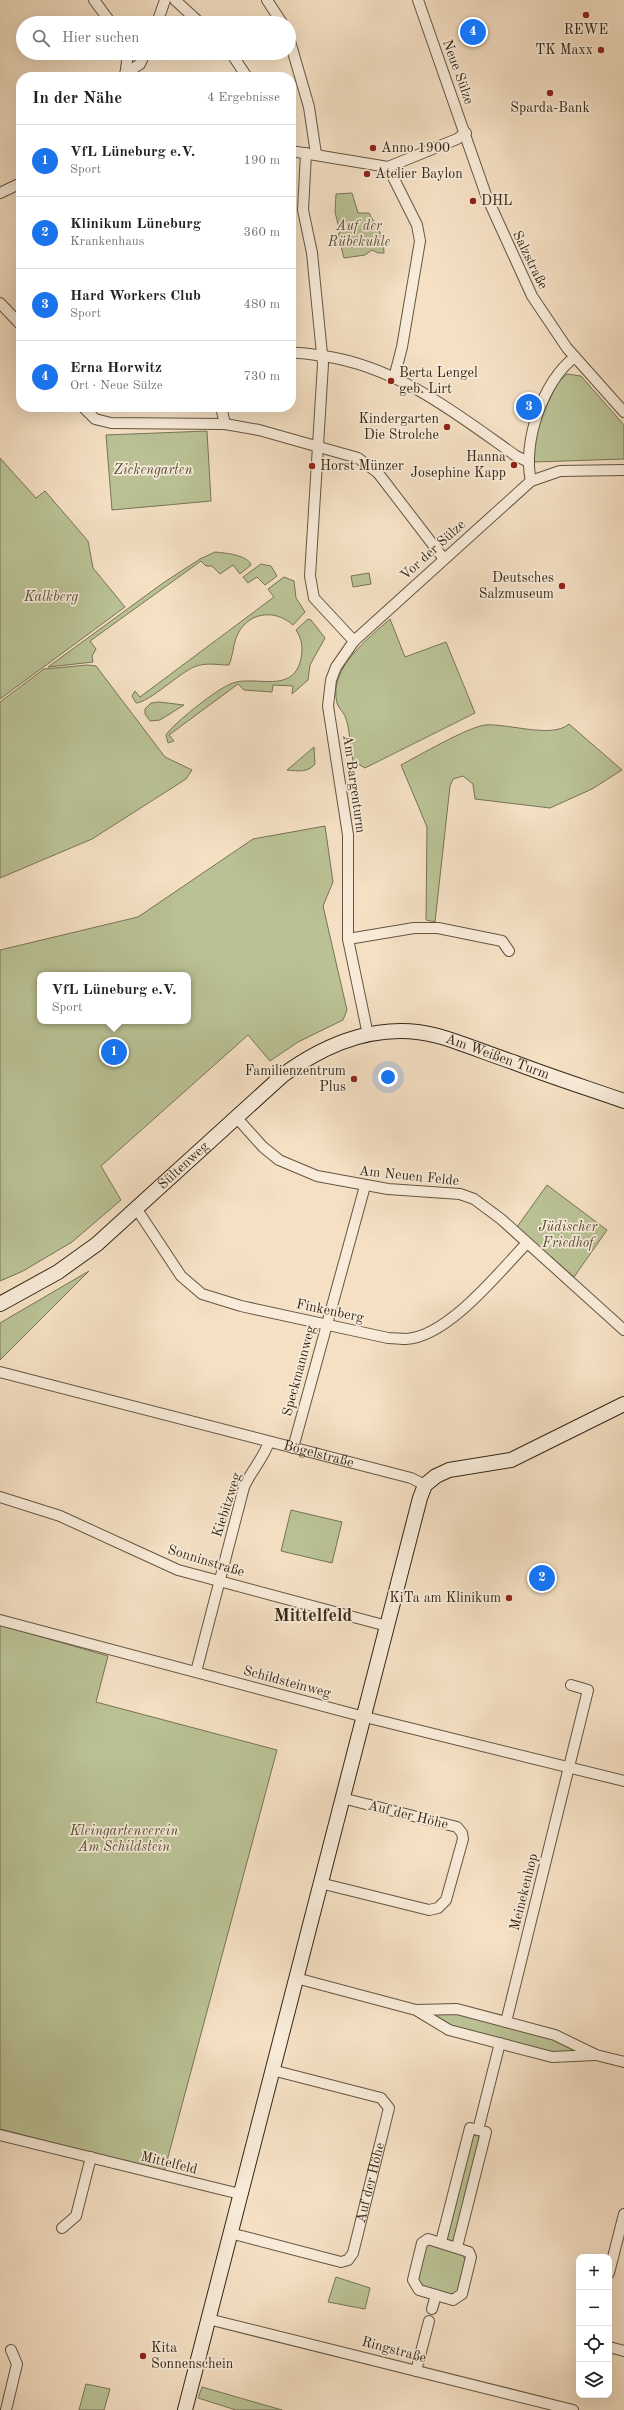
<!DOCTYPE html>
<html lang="de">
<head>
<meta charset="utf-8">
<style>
  body { margin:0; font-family:"Old Standard TT",serif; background:#f6f6f6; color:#222 }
  .controls { position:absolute; right:12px; bottom:12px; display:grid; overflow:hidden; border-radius:8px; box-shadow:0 4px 16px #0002 }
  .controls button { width:36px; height:36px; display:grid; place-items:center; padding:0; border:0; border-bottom:1px solid #e0e0e0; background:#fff; color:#222; font:20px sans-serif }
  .you { position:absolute; left:388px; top:1077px; width:14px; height:14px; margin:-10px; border:3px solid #fff; border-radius:50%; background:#1a73e8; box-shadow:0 0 0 6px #1a73e833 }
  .badge { display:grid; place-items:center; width:26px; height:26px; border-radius:50%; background:#1a73e8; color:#fff; font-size:13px; font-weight:700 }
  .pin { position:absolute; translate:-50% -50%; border:2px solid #fff; box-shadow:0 1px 4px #0006 }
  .popup { position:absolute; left:37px; top:972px; width:154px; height:52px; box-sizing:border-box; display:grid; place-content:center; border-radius:8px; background:#fff; filter:drop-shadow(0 1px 3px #0005); font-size:13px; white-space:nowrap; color:#767676 }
  .popup b { font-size:15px; color:#222 }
  .popup::after { content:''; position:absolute; left:50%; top:100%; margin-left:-8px; border:8px solid transparent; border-top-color:#fff }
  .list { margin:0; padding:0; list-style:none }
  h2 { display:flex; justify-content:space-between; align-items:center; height:52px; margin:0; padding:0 16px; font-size:17px }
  h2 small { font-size:13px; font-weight:400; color:#767676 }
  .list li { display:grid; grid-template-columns:26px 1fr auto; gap:12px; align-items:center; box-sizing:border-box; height:72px; padding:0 16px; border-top:1px solid #e0e0e0 }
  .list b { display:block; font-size:15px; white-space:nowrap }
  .list p { margin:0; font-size:13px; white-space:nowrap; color:#767676 }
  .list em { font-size:13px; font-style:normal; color:#767676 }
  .icon { flex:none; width:22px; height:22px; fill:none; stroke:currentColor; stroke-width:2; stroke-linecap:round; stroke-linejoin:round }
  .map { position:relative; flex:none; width:624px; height:2410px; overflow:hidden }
  .search { position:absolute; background:#fff; box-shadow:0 4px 16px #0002; left:16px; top:16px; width:280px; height:44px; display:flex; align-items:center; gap:10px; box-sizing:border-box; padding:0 14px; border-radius:22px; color:#767676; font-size:15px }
  .panel { position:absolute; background:#fff; box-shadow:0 4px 16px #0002; left:16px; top:72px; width:280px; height:340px; border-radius:16px }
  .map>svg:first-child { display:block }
  .green { fill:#bac295; stroke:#777456; fill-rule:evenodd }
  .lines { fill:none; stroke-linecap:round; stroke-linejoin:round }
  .street-casing { stroke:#645542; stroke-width:12 }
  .secondary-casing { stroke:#342717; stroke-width:16 }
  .street { stroke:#f8ebd9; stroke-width:10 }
  .secondary { stroke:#f8ebd9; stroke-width:14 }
  .poi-dot { fill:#8f2418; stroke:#f8ebd9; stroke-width:1.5 }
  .labels { text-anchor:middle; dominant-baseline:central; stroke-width:3.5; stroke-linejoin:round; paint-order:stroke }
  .poi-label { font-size:14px; fill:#342717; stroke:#f8ebd9; text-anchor:end }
  .street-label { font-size:14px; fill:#342717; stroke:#f8ebd9 }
  .park-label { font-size:14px; font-style:italic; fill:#564e36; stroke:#f8ebd9 }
  .district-label { font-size:18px; font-weight:bold; fill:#342717; stroke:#f8ebd9 }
</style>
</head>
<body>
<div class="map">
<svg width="624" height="2410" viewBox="0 0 624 2410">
  <rect width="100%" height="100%" fill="#f5e0c4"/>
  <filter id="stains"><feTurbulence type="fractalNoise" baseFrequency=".005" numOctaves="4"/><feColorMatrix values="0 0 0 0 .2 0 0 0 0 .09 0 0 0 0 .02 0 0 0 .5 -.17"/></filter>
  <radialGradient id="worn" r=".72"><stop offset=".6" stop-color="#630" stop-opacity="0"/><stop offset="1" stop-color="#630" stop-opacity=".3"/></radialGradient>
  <path class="green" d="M352 193 358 213H369L383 238 384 253H378L372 250 365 255 344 258 338 235 340 232 335 212 336 194Z
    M567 374 581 376 624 425V459L534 462 535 430 558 382Z
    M207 431 211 501 112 510 106 435Z
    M0 458 36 498 45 491 88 541 93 568 125 607 0 699Z
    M215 552C225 553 248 555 251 565L240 574 233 565 220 574 212 566H206L201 561 90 641 96 649 92 656 93 662 48 667 163 583 200 559Z
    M261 564 271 566 277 576 265 585 257 577 248 583 243 577Z
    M369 573 371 584 353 587 351 576Z
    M284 577 294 581 296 598 305 612 293 625C274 608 246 612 236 638 233 646 233 656 229 665 218 665 205 662 194 667 181 672 148 703 136 703L132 696 135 691 140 697 274 597 268 589Z
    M308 619 311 620 325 638 310 665 308 680 292 694 293 686 273 685 272 692 244 690 238 684 169 735 174 741 168 743 166 735C174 723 219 687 233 683 255 675 293 695 301 659 303 648 302 639 296 630Z
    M390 619 405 657 446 642 475 713 365 768 353 761C350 747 350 728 345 716 342 711 338 707 337 703 328 668 369 638 390 619Z
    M87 665 96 666 165 757 192 770 186 779 92 839 0 878V702L44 669Z
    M159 702 184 705 160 720 150 721 145 714V709L151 703Z
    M569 724 622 770 592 789 550 808 475 799 473 784 463 776 453 779 450 786 435 922 426 920 427 827 401 765C418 756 468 727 485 725 508 723 552 739 569 724Z
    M314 747 315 764C307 773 299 771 287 770Z
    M325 826 333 882 323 906 347 1010 343 1020 298 1042 270 1061 248 1035 101 1166 121 1200 72 1242 23 1271 0 1281V950L138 917 253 839ZM40 975H188V1021H40Z
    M547 1185 607 1230 574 1277 517 1227Z
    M89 1271 0 1360V1323Z
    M291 1510 342 1522 332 1563 281 1551Z
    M0 1625 108 1656 96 1702 277 1750 164 2172 0 2129Z
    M425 2012H458L554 2037 587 2053 552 2054 450 2027Z
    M471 2134 482 2137 455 2243 443 2240Z
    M431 2244C440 2246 454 2247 461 2253 470 2261 465 2291 453 2294 445 2296 430 2289 422 2286L416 2277 426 2246Z
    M336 2277 370 2288 365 2309 328 2302Z
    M86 2384 110 2389 104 2410H79Z
    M202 2387 282 2410H236L198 2398Z"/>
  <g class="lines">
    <defs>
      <g id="street">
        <path d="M94 0 111 23"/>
        <path d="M175 0 200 23"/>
        <path d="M267 0 282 23"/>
        <path d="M418 0 486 195 532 296 567 348 624 412"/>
        <path d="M157 23 165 0"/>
        <path d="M289 38 309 107 316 154"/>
        <path d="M231 53 247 77"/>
        <path d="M125 74 140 64 145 53"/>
        <path d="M125 77 128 53"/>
        <path d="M291 151 388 167 457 139 466 133"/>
        <path d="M306 153 303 210 312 253 323 364 310 576 314 598 354 641"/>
        <path d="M388 167 417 225 420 241 402 347 394 378"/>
        <path d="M0 193 21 183"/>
        <path d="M0 303 21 325"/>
        <path d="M291 353C302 352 313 355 324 356 398 367 457 414 516 456L529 462"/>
        <path d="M83 407 95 419 111 423 225 424 259 430 358 458 378 473 444 559"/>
        <path d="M221 407 225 424"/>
        <path d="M531 481C522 443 543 380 575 357"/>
        <path d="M348 939 414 928H438L502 941 509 951"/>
        <path d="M368 1035 348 939V835L328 706 331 680 336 667 354 641 531 481 560 471 624 470"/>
        <path d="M236 1117 263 1147 279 1160 317 1176 388 1189 460 1194 474 1199 501 1219 624 1330"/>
        <path d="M136 1208 181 1276 202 1294 241 1306 388 1338C394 1338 400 1339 406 1339 448 1337 499 1272 527 1243"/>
        <path id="s1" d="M0 1372 411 1478 425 1485"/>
        <path d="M293 1448 365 1186"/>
        <path d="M0 1497 60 1516 178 1570 387 1626"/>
        <path d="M0 1620 357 1715 624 1781"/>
        <path d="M196 1672 244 1487C251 1471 263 1459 269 1442"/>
        <path d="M320 1883 429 1910 438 1908 446 1900 463 1839 462 1833 457 1827 342 1798"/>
        <path d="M296 1978 416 2010 449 2030 552 2057 596 2055"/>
        <path d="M416 2010 457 2009 555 2035 596 2055 624 2062"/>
        <path d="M506 2022 588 1690 571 1685"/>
        <path d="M478 2130 500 2043"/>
        <path d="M0 2135 240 2194"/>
        <path d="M62 2228 76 2216 91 2157"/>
        <path id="s2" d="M230 2233 341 2262 348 2260 353 2253 389 2108 381 2098 272 2070"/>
        <path d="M428 2239 469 2252 471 2257 462 2294 453 2300 419 2290 413 2280 422 2243Z"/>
        <path d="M441 2242 470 2128 486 2132 457 2247"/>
        <path d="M609 2273 624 2214"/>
        <path d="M432 2309 436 2295"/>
        <path d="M208 2319 573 2410"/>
        <path d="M609 2347 624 2351"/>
        <path d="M416 2371 429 2321"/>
        <path d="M6 2410 17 2364 11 2350"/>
      </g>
      <g id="secondary">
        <path id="s3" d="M0 1304 58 1272 97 1244 283 1075C328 1042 382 1021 438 1036 463 1043 488 1054 513 1062 549 1076 587 1088 624 1101"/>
        <path d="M185 2410 420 1498 425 1485 436 1476 449 1470 511 1460 624 1404"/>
      </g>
    </defs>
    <use href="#street" class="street-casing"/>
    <use href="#secondary" class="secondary-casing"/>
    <use href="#street" class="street"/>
    <use href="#secondary" class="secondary"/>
  </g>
  <g class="poi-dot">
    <circle cx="586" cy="15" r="4"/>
    <circle cx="601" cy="50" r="4"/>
    <circle cx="550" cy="93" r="4"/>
    <circle cx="373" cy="148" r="4"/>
    <circle cx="367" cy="174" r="4"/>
    <circle cx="473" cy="201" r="4"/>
    <circle cx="391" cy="381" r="4"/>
    <circle cx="447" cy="427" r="4"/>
    <circle cx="514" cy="465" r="4"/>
    <circle cx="312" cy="466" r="4"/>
    <circle cx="562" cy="586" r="4"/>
    <circle cx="354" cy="1079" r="4"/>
    <circle cx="509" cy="1598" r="4"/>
    <circle cx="143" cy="2356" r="4"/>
  </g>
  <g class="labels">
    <g class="poi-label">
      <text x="586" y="30" text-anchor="middle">REWE</text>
      <text x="593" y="50">TK Maxx</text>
      <text x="550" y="108" text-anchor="middle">Sparda-Bank</text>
      <text x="381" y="148" text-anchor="start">Anno 1900</text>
      <text x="375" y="174" text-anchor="start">Atelier Baylon</text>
      <text x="481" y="201" text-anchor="start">DHL</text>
      <text x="399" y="373" text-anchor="start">Berta Lengel<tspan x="399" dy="16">geb. Lirt</tspan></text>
      <text x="439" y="419">Kindergarten<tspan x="439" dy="16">Die Strolche</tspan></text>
      <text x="506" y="457">Hanna<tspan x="506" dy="16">Josephine Kapp</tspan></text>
      <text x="320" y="466" text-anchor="start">Horst Münzer</text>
      <text x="554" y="578">Deutsches<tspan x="554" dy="16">Salzmuseum</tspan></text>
      <text x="346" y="1071">Familienzentrum<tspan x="346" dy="16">Plus</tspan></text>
      <text x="501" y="1598">KiTa am Klinikum</text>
      <text x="151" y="2348" text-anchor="start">Kita<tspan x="151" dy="16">Sonnenschein</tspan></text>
    </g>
    <g class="street-label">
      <text transform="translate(458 72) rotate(70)">Neue Sülze</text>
      <text transform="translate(530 260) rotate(64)">Salzstraße</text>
      <text transform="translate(433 550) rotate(-42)">Vor der Sülze</text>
      <text transform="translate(354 784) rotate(82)">Am Bargenturm</text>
      <text stroke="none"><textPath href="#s3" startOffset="594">Am Weißen Turm</textPath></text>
      <text stroke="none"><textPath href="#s3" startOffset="231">Sültenweg</textPath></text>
      <text transform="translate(409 1176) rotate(6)">Am Neuen Felde</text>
      <text transform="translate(330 1311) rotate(12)">Finkenberg</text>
      <text transform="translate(299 1371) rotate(-75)">Speckmannweg</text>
      <text stroke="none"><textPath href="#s1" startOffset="329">Bögelstraße</textPath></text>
      <text transform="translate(227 1505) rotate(-72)">Kiebitzweg</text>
      <text transform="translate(206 1561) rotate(17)">Sonninstraße</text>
      <text transform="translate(287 1682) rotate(15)">Schildsteinweg</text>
      <text transform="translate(408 1815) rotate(14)">Auf der Höhe</text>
      <text transform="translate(524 1892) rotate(-76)">Meinekenhop</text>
      <text transform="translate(169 2163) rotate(14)">Mittelfeld</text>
      <text stroke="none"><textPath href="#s2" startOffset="203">Auf der Höhe</textPath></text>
      <text transform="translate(394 2350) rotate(15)">Ringstraße</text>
    </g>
    <g class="park-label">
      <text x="359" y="226">Auf der<tspan x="359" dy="16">Rübekuhle</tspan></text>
      <text x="153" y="470">Zickengarten</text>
      <text x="51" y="597">Kalkberg</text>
      <text x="568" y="1227">Jüdischer<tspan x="568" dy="16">Friedhof</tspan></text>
      <text x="124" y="1831">Kleingartenverein<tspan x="124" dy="16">Am Schildstein</tspan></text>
    </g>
    <g class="district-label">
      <text x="313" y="1616">Mittelfeld</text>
    </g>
  </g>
  <rect width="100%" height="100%" filter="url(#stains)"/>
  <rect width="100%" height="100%" fill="url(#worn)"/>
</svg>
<div class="controls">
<button>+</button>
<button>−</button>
<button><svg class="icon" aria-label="locate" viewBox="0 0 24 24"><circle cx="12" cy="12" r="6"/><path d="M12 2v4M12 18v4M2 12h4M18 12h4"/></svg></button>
<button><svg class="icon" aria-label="layers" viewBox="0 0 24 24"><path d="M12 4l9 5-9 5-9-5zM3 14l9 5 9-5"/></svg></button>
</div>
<div class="you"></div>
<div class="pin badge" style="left:114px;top:1052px">1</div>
<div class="popup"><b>VfL Lüneburg e.V.</b>Sport</div>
<div class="pin badge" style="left:542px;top:1578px">2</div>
<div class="pin badge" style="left:529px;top:407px">3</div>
<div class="pin badge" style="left:473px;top:32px">4</div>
<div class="search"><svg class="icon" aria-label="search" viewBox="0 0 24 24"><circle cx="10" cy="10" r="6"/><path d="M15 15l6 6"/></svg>Hier suchen</div>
<section class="panel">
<h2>In der Nähe<small>4 Ergebnisse</small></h2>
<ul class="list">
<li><span class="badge">1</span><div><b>VfL Lüneburg e.V.</b><p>Sport</p></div><em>190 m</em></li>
<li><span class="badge">2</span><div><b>Klinikum Lüneburg</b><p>Krankenhaus</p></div><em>360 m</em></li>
<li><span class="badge">3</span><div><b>Hard Workers Club</b><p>Sport</p></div><em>480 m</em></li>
<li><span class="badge">4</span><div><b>Erna Horwitz</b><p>Ort · Neue Sülze</p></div><em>730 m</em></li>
</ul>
</section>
</div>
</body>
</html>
